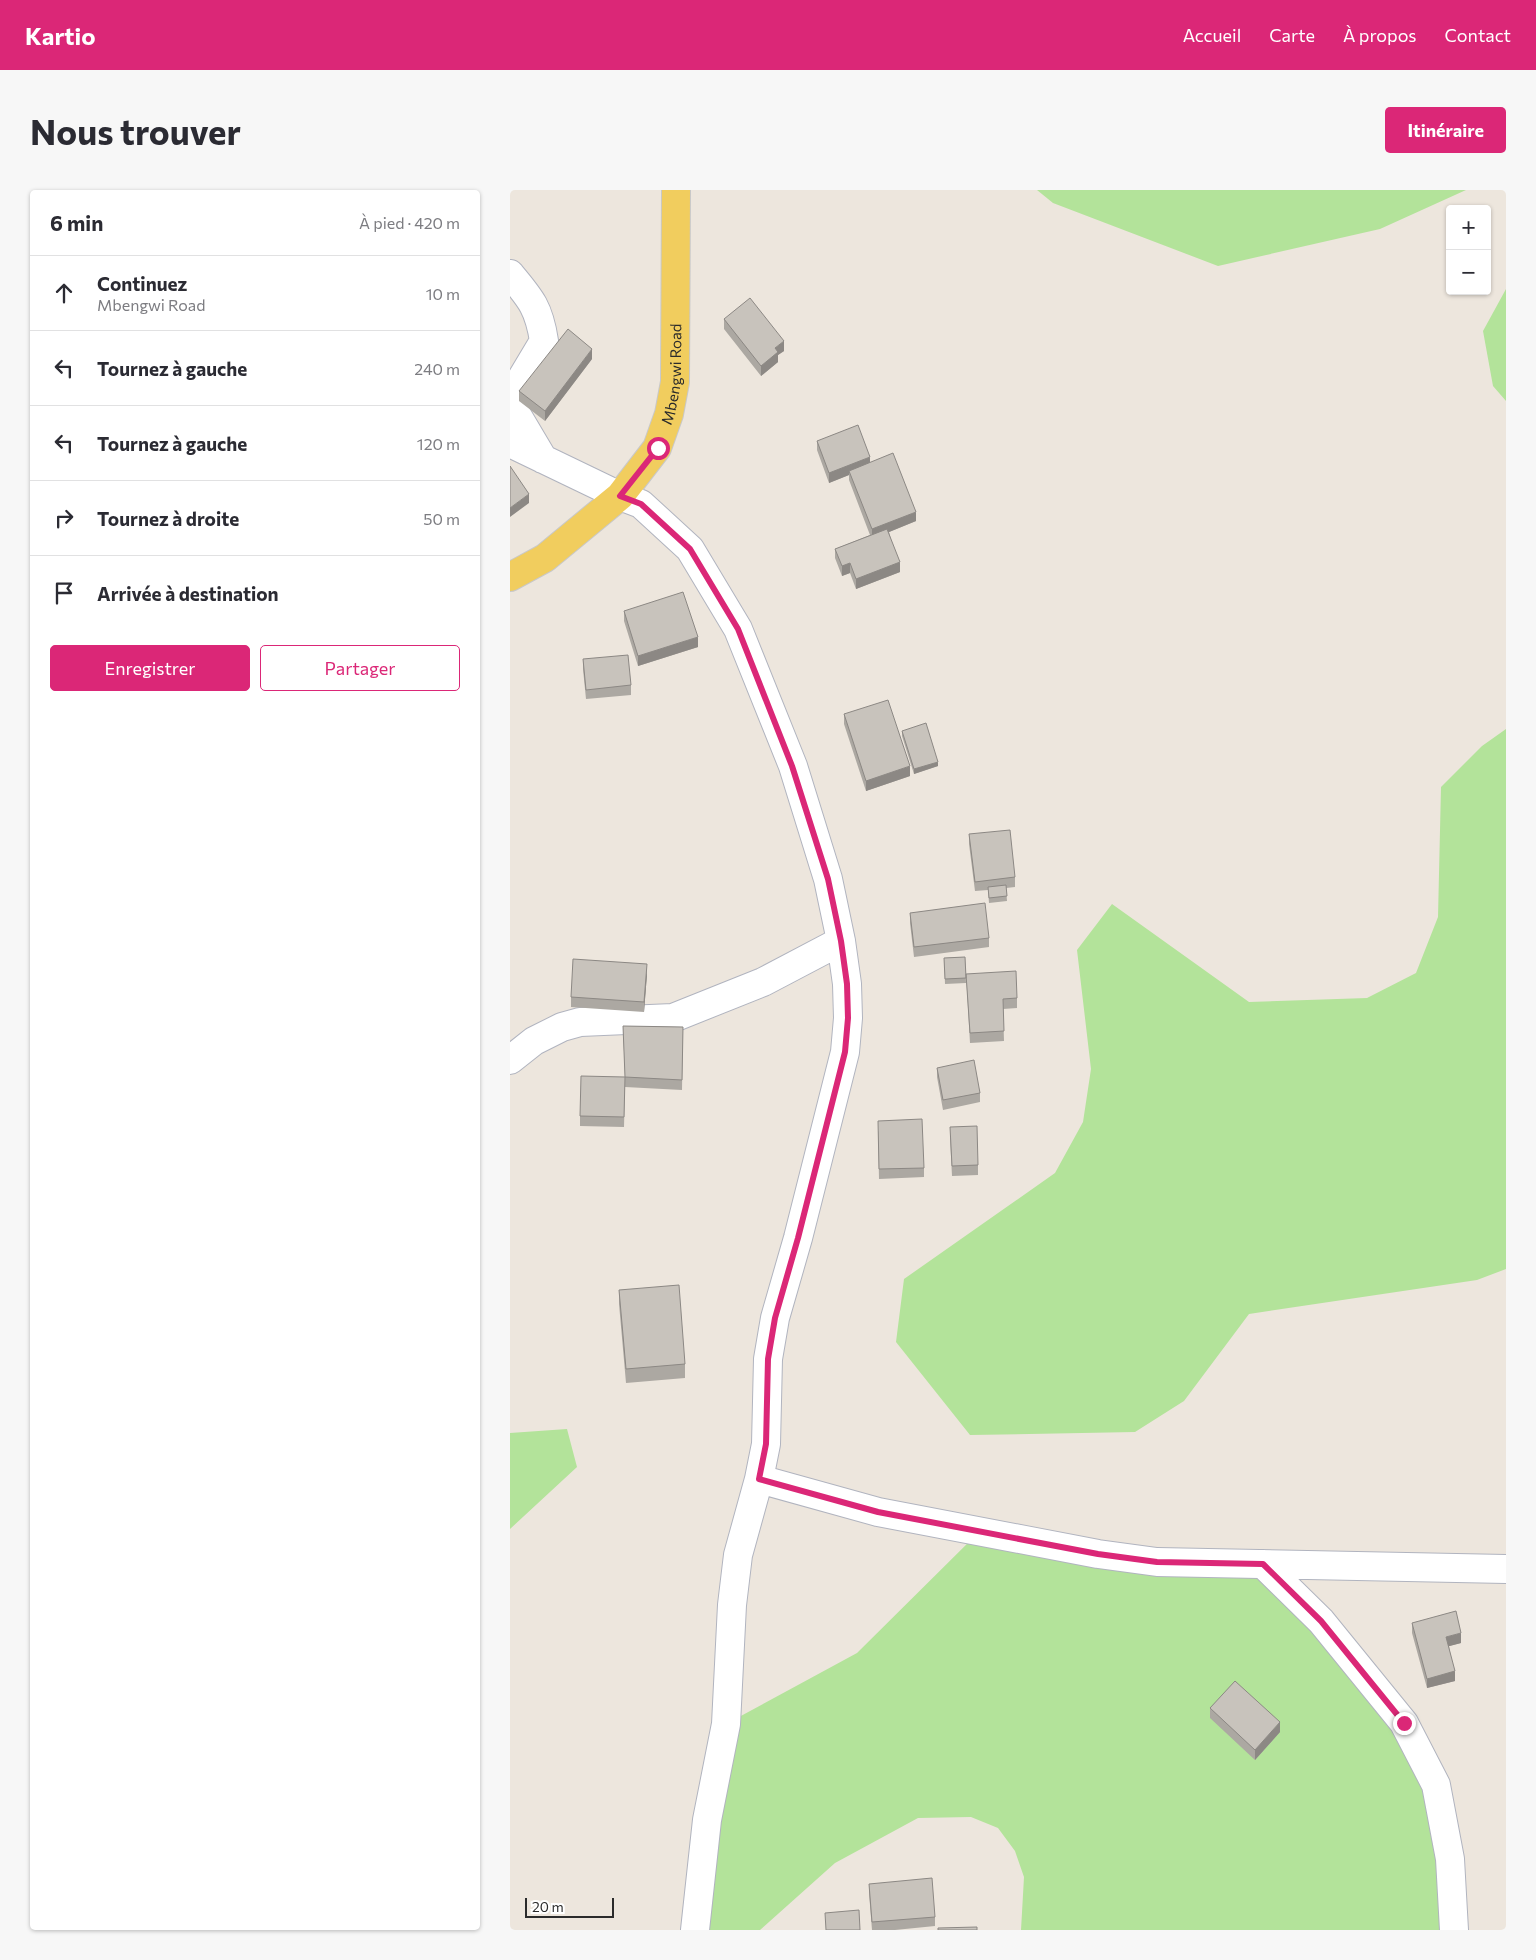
<!DOCTYPE html>
<html lang="fr">
<head>
<meta charset="utf-8">
<style>
  body { margin:0; font-family:Commissioner,sans-serif; background:#f7f7f7; color:#2b2b33 }
  .controls { position:absolute; right:15px; top:15px; display:grid; overflow:hidden; border-radius:5px; box-shadow:0 1px 4px #0004 }
  .controls button { width:45px; height:45px; display:grid; place-items:center; padding:0; border:0; border-bottom:1px solid #e1e1e2; background:#fff; color:#2b2b33; font:25px sans-serif }
  .scale { position:absolute; left:15px; bottom:12px; width:89px; box-sizing:border-box; padding-left:5px; border:2px solid #2b2b2b; border-top:0; font-size:14px; line-height:18px; white-space:nowrap; color:#2b2b2b; -webkit-text-stroke:4px #fff; paint-order:stroke }
  .stop { position:absolute; width:15px; height:15px; margin:-11px; border:4px solid #db2777; border-radius:50%; background:#fff }
  .stop.end { background:#db2777; border-color:#fff; box-shadow:0 1px 5px #0008 }
  .list { margin:0; padding:0; list-style:none }
  h2 { display:flex; justify-content:space-between; align-items:center; height:65px; margin:0; padding:0 20px; font-size:21px }
  h2 small { font-size:16px; font-weight:400; color:#7c7c81 }
  .list li { display:grid; grid-template-columns:32px 1fr auto; gap:15px; align-items:center; box-sizing:border-box; height:75px; padding:0 20px; border-top:1px solid #e1e1e2 }
  .list b { display:block; font-size:19px; white-space:nowrap }
  .list p { margin:0; font-size:16px; white-space:nowrap; color:#7c7c81 }
  .list em { font-size:16px; font-style:normal; color:#7c7c81 }
  .actions { display:flex; gap:10px; padding:15px 20px }
  .actions a { flex:1; padding:11px 0; border:1px solid #db2777; border-radius:5px; text-align:center; font-size:18px; color:#db2777 }
  .actions .main { background:#db2777; color:#fff }
  .icon { flex:none; width:28px; height:28px; fill:none; stroke:currentColor; stroke-width:2; stroke-linecap:round; stroke-linejoin:round }
  .map { position:relative; flex:none; width:996px; height:1740px; overflow:hidden; border-radius:5px }
  header { display:flex; align-items:center; gap:30px; box-sizing:border-box; height:70px; padding:0 25px; background:#db2777; color:#fff }
  header strong { font-size:24px }
  nav { display:flex; gap:28px; margin-inline-start:auto; font-size:18px }
  .intro { display:flex; align-items:center; justify-content:space-between; box-sizing:border-box; height:120px; padding:0 30px }
  h1 { margin:0; font-size:35px }
  .button { padding:12px 22px; border-radius:5px; background:#db2777; color:#fff; font-size:18px; font-weight:700 }
  main { display:flex; gap:30px; padding:0 30px }
  aside { flex:1; background:#fff; border-radius:5px; box-shadow:0 1px 4px #0004 }
  .map>svg:first-child { display:block }
  .green { fill:#b3e39a }
  .lines { fill:none; stroke-linecap:round; stroke-linejoin:round }
  .minor-casing { stroke:#b1b4bf; stroke-width:30 }
  .major-casing { stroke:#c8c8c8; stroke-width:30 }
  .minor { stroke:#fff; stroke-width:28 }
  .major { stroke:#f1cd5e; stroke-width:28 }
  .wall { fill:#aca8a2 }
  .shaded-wall { fill:#8c8884 }
  .building { fill:#c8c3bc; stroke:#8c8884 }
  .route { stroke:#db2777; stroke-width:6 }
  .labels { text-anchor:middle; dominant-baseline:central; stroke-width:4; stroke-linejoin:round; paint-order:stroke }
  .street-label { font-size:15px; fill:#2b2b2b; stroke:#fff }
</style>
</head>
<body>
<header>
<strong>Kartio</strong>
<nav><a>Accueil</a><a>Carte</a><a>À propos</a><a>Contact</a></nav>
</header>
<div class="intro"><h1>Nous trouver</h1><a class="button">Itinéraire</a></div>
<main>
<aside>
<h2>6 min<small>À pied · 420 m</small></h2>
<ul class="list">
<li><svg class="icon" aria-label="ahead" viewBox="0 0 24 24"><path d="M12 20V5M6 11l6-6 6 6"/></svg><div><b>Continuez</b><p>Mbengwi Road</p></div><em>10 m</em></li>
<li><svg class="icon" aria-label="left" viewBox="0 0 24 24"><path d="M17 20v-9H6M10 6l-5 5 5 5"/></svg><div><b>Tournez à gauche</b></div><em>240 m</em></li>
<li><svg class="icon" aria-label="left" viewBox="0 0 24 24"><path d="M17 20v-9H6M10 6l-5 5 5 5"/></svg><div><b>Tournez à gauche</b></div><em>120 m</em></li>
<li><svg class="icon" aria-label="right" viewBox="0 0 24 24"><path d="M7 20v-9h11M14 6l5 5-5 5"/></svg><div><b>Tournez à droite</b></div><em>50 m</em></li>
<li><svg class="icon" aria-label="arrive" viewBox="0 0 24 24"><path d="M6 21V4h12l-3 4 3 4H6"/></svg><div><b>Arrivée à destination</b></div></li>
</ul>
<div class="actions"><a class="main">Enregistrer</a><a>Partager</a></div>
</aside>
<div class="map">
<svg width="996" height="1740" viewBox="0 0 996 1740">
  <rect width="100%" height="100%" fill="#ede6dd"/>
  <path class="green" d="M527 0H956L870 39 708 76 543 13Z
    M996 99V211L983 196 973 141Z
    M996 539V1079L967 1090 739 1124 674 1211 625 1242 460 1245 386 1152 394 1089 545 983 573 932 581 879 567 760 602 714 739 812 857 808 906 783 928 727 931 597 972 556Z
    M57 1239 67 1277 0 1339V1243Z
    M471 1340 753 1374 926 1595 944 1740H511L514 1687 505 1661 488 1638 461 1627 408 1628 325 1673 250 1740H193L216 1534 347 1463Z"/>
  <g class="lines">
    <defs>
      <path id="minor" d="M0 84C21 109 29 118 34 151L7 196 1 215 33 269
        M0 253 110 306 131 314 180 359 228 439 283 576 318 689 331 751 337 794 338 828 335 862 288 1048 265 1128 258 1169 256 1254 249 1289 228 1365 222 1415 216 1534 197 1630 185 1740
        M0 870 24 851 52 837 70 832 163 828 253 792 331 751
        M249 1289 368 1322 588 1364 647 1372 996 1379
        M753 1374 811 1431 894 1533 926 1595 940 1669 944 1740"/>
      <g id="major">
        <path id="s1" d="M0 387 35 368 110 306 147 258 159 224 165 192 166 0"/>
      </g>
    </defs>
    <use href="#minor" class="minor-casing"/>
    <use href="#major" class="major-casing"/>
    <use href="#minor" class="minor"/>
    <use href="#major" class="major"/>
  </g>
  <path class="wall" d="M214 129 274 161 268 165V172L251 186 214 139Z
    M82 169 35 231 9 211V201Z
    M307 251 360 272 406 331 379 342 390 382 346 399 340 383 332 386 325 368V359L360 345 339 290V285L319 293 307 260Z
    M114 421 188 457 128 476 114 431Z
    M73 469 121 495V505L76 509 73 479Z
    M334 524 400 586 356 601 334 534Z
    M392 541 428 576 404 584 392 546Z
    M459 644 505 687V697L496 698 497 711 479 713 478 700 465 701 459 654Z
    M400 723 479 748V757L404 767 400 733Z
    M455 767 456 793 435 794 434 768Z
    M137 784 134 822 61 817V807Z
    M456 784 507 808V818L493 819 494 851 460 853Z
    M113 836 173 837 172 900 115 897 114 937 70 936V926L115 887Z
    M427 878 470 903V912L433 920 427 887Z
    M368 941 414 978V987L369 989Z
    M440 947 468 975V985L442 986Z
    M109 1100 175 1174V1188L116 1193 109 1114Z
    M902 1433 951 1453 939 1456 945 1491 917 1498 902 1443Z
    M700 1518 770 1542 745 1570 700 1528Z
    M359 1694 425 1727V1736L385 1740H362L359 1703Z"/>
  <path class="shaded-wall" d="M274 151V161L268 165V172L251 186V176L265 158Z
    M82 159V169L35 231V221Z
    M360 267V277L339 281V285L319 293V283Z
    M19 304V313L0 327V318Z
    M406 322V331L362 349V339Z
    M390 372V382L346 399V389Z
    M340 373V383L332 386V376Z
    M188 447V457L128 476V466Z
    M428 572V576L404 584V579Z
    M400 576V586L356 601V591Z
    M137 774V784L134 822V812Z
    M951 1443V1453L936 1457V1447Z
    M945 1481V1491L917 1498V1489Z
    M770 1532V1542L745 1570V1560Z"/>
  <path class="building" d="M240 108 274 151 265 158 268 162 251 176 214 129Z
    M58 139 82 159 35 221 9 201Z
    M348 235 360 267 319 283 307 251Z
    M383 263 406 322 362 339 339 281Z
    M0 276 19 304 0 318Z
    M377 339 390 372 346 389 340 373 332 376 325 359Z
    M173 402 188 447 128 466 114 421Z
    M118 465 121 495 76 500 73 469Z
    M378 510 400 576 356 591 334 524Z
    M416 533 428 572 404 579 392 541Z
    M500 640 505 687 465 692 459 644Z
    M496 695 497 706 479 708 478 697Z
    M475 713 479 748 404 757 400 723Z
    M455 767 456 788 435 789 434 768Z
    M63 769 137 774 134 812 61 807Z
    M506 781 507 808 493 809 494 841 460 843 456 784Z
    M113 836 173 837 172 890 115 887 114 927 70 926 71 886 115 887Z
    M464 870 470 903 433 910 427 878Z
    M412 929 414 978 369 979 368 931Z
    M467 936 468 975 442 976 440 937Z
    M169 1095 175 1174 116 1179 109 1100Z
    M946 1421 951 1443 936 1447 945 1481 917 1489 902 1433Z
    M725 1491 770 1532 745 1560 700 1518Z
    M422 1688 425 1727 362 1732 359 1694Z
    M349 1720 350 1740H316L315 1723Z
    M467 1737V1740H428V1738Z"/>
  <g class="lines">
    <path class="route" d="M148 258 110 306 131 314 180 359 228 439 282 576 318 689 331 751 337 794 338 828 335 862 288 1048 265 1128 258 1169 256 1254 249 1289 368 1322 588 1364 647 1372 753 1374 811 1431 894 1533"/>
  </g>
  <g class="labels">
    <g class="street-label">
      <text stroke="none"><textPath href="#s1" startOffset="274">Mbengwi Road</textPath></text>
    </g>
  </g>
</svg>
<div class="controls">
<button>+</button>
<button>−</button>
</div>
<div class="scale">20 m</div>
<div class="stop" style="left:148px;top:258px"></div>
<div class="stop end" style="left:894px;top:1533px"></div>
</div>
</main>
</body>
</html>
